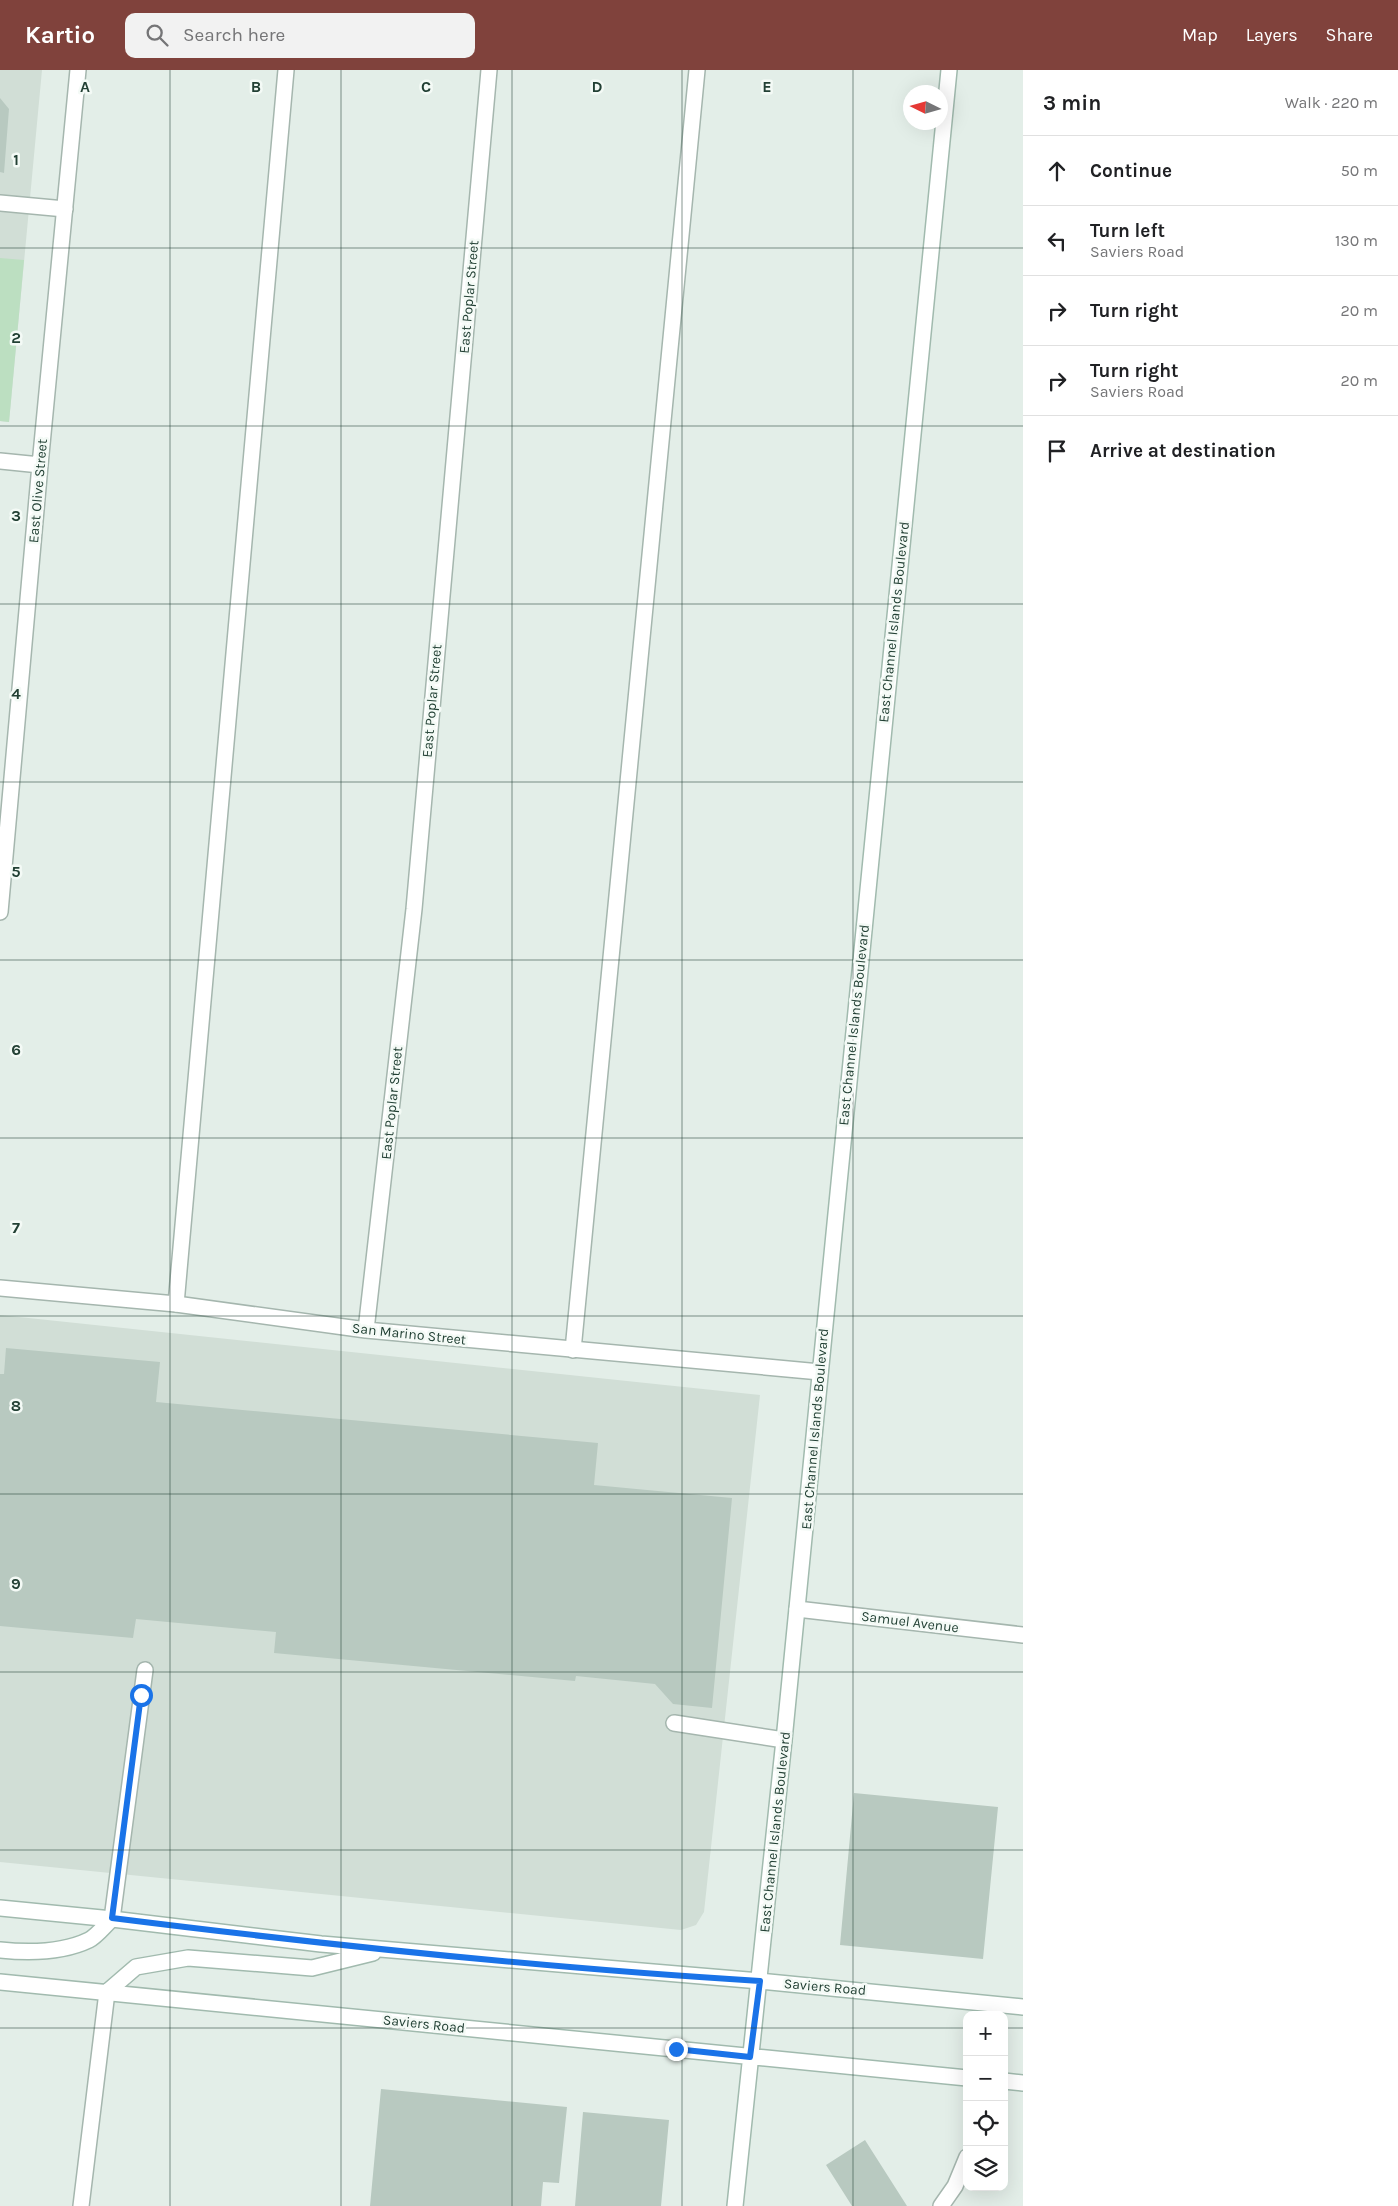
<!DOCTYPE html>
<html lang="en">
<head>
<meta charset="utf-8">
<style>
  body { margin:0; font-family:Karla,sans-serif; background:#f2f2f2; color:#202124 }
  .controls { position:absolute; right:15px; bottom:15px; display:grid; overflow:hidden; border-radius:10px; box-shadow:0 5px 20px #0002 }
  .controls button { width:45px; height:45px; display:grid; place-items:center; padding:0; border:0; border-bottom:1px solid #e0e0e0; background:#fff; color:#202124; font:25px sans-serif }
  .compass { position:absolute; left:903px; top:15px; width:45px; height:45px; border-radius:50%; background:#fff; box-shadow:0 5px 20px #0002; rotate:275deg }
  .stop { position:absolute; width:15px; height:15px; margin:-11px; border:4px solid #1a73e8; border-radius:50%; background:#fff }
  .stop.end { background:#1a73e8; border-color:#fff; box-shadow:0 1px 5px #0008 }
  .list { margin:0; padding:0; list-style:none }
  h2 { display:flex; justify-content:space-between; align-items:center; height:65px; margin:0; padding:0 20px; font-size:21px }
  h2 small { font-size:16px; font-weight:400; color:#757577 }
  .list li { display:grid; grid-template-columns:32px 1fr auto; gap:15px; align-items:center; box-sizing:border-box; height:70px; padding:0 20px; border-top:1px solid #e0e0e0 }
  .list b { display:block; font-size:19px; white-space:nowrap }
  .list p { margin:0; font-size:16px; white-space:nowrap; color:#757577 }
  .list em { font-size:16px; font-style:normal; color:#757577 }
  .icon { flex:none; width:28px; height:28px; fill:none; stroke:currentColor; stroke-width:2; stroke-linecap:round; stroke-linejoin:round }
  .map { position:relative; flex:none; width:1023px; height:2136px; overflow:hidden }
  header { display:flex; align-items:center; gap:30px; box-sizing:border-box; height:70px; padding:0 25px; background:#80423c; color:#fff }
  header strong { font-size:24px }
  nav { display:flex; gap:28px; margin-inline-start:auto; font-size:18px }
  .search { width:350px; height:45px; background:#f2f2f2; display:flex; align-items:center; gap:12px; box-sizing:border-box; padding:0 18px; border-radius:10px; color:#757577; font-size:19px }
  main { display:flex }
  aside { flex:1; background:#fff }
  .map>svg:first-child { display:block }
  .built { fill:#d1ded6 }
  .green { fill:#bcdfc1 }
  .building { fill:#b8c9c0 }
  .lines { fill:none; stroke-linecap:round; stroke-linejoin:round }
  .service-casing { stroke:#a5b6ae; stroke-width:18 }
  .minor-casing { stroke:#a5b6ae; stroke-width:18 }
  .secondary-casing { stroke:#a1baae; stroke-width:18 }
  .service { stroke:#fff; stroke-width:15 }
  .minor { stroke:#fff; stroke-width:15 }
  .secondary { stroke:#fff; stroke-width:15 }
  .route { stroke:#1a73e8; stroke-width:6 }
  .grid { fill:none; stroke:#224034; stroke-width:1; stroke-opacity:0.55 }
  .labels { text-anchor:middle; dominant-baseline:central; stroke-width:5; stroke-linejoin:round; paint-order:stroke }
  .street-label { font-size:14px; fill:#224034; stroke:#f4faf6 }
  .grid-label { font-size:16px; text-anchor:middle; font-weight:bold; fill:#224034; stroke:#f4faf6; stroke-width:5; stroke-linejoin:round; paint-order:stroke }
</style>
</head>
<body>
<header>
<strong>Kartio</strong>
<div class="search"><svg class="icon" aria-label="search" viewBox="0 0 24 24"><circle cx="10" cy="10" r="6"/><path d="M15 15l6 6"/></svg>Search here</div>
<nav><a>Map</a><a>Layers</a><a>Share</a></nav>
</header>
<main>
<div class="map">
<svg width="1023" height="2136" viewBox="0 0 1023 2136">
  <rect width="100%" height="100%" fill="#e3eee8"/>
  <path class="built" d="M0 0H42L9 352 0 351Z
    M0 1245 760 1325 704 1842 696 1855 681 1860 0 1792Z"/>
  <path class="green" d="M0 188 24 190 9 352 0 351Z"/>
  <path class="building" d="M0 28 9 39 4 103 0 102Z
    M6 1278 160 1292 156 1332 598 1373 594 1415 732 1428 712 1638 673 1634 655 1614 576 1606 575 1611 274 1583 276 1562 136 1549 133 1568 0 1556V1304H4Z
    M854 1723 998 1737 983 1889 840 1875Z
    M381 2019 567 2037 559 2113 543 2112 541 2136H370Z
    M583 2042 669 2050 661 2136H575Z
    M865 2070 907 2136H852L826 2095Z"/>
  <g class="lines">
    <defs>
      <path id="service" d="M0 133 65 139
        M176 1234 286 0
        M573 1280 697 0
        M674 1653 784 1670
        M112 1849 145 1600
        M81 2136 107 1922
        M941 2136 955 2116 967 2087"/>
      <path id="minor" d="M0 391 40 395
        M0 842 40 395 78 0
        M0 1218 176 1234 366 1260 820 1302
        M366 1260 414 839 489 0
        M797 1539 1023 1565"/>
      <path id="secondary" d="M0 1838 112 1849 321 1874 760 1911 1023 1937
        M0 1880C29 1883 62 1883 89 1870 97 1866 105 1855 112 1849
        M0 1912 967 2008
        M107 1922 136 1897 188 1888 312 1898 373 1883
        M1004 2011 1023 2013
        M735 2136 784 1670 949 0"/>
    </defs>
    <use href="#service" class="service-casing"/>
    <use href="#minor" class="minor-casing"/>
    <use href="#secondary" class="secondary-casing"/>
    <use href="#service" class="service"/>
    <use href="#minor" class="minor"/>
    <use href="#secondary" class="secondary"/>
  </g>
  <g class="lines">
    <path class="route" d="M141 1625 112 1848C327 1875 543 1898 760 1911L750 1987 676 1979"/>
  </g>
  <path class="grid" d="M170 0V2136M341 0V2136M512 0V2136M682 0V2136M853 0V2136M0 178H1023M0 356H1023M0 534H1023M0 712H1023M0 890H1023M0 1068H1023M0 1246H1023M0 1424H1023M0 1602H1023M0 1780H1023M0 1958H967M1004 1958H1023"/>
  <g class="labels">
    <g class="street-label">
      <text transform="translate(469 227) rotate(-85)">East Poplar Street</text>
      <text transform="translate(38 421) rotate(-85)">East Olive Street</text>
      <text transform="translate(894 552) rotate(-84)">East Channel Islands Boulevard</text>
      <text transform="translate(432 631) rotate(-85)">East Poplar Street</text>
      <text transform="translate(854 955) rotate(-84)">East Channel Islands Boulevard</text>
      <text transform="translate(392 1033) rotate(-84)">East Poplar Street</text>
      <text transform="translate(409 1264) rotate(6)">San Marino Street</text>
      <text transform="translate(815 1359) rotate(-85)">East Channel Islands Boulevard</text>
      <text transform="translate(910 1552) rotate(7)">Samuel Avenue</text>
      <text transform="translate(775 1762) rotate(-84)">East Channel Islands Boulevard</text>
      <text transform="translate(825 1917) rotate(5)">Saviers Road</text>
      <text transform="translate(424 1954) rotate(6)">Saviers Road</text>
    </g>
  </g>
  <g class="grid-label">
    <text x="85" y="22">A</text>
    <text x="256" y="22">B</text>
    <text x="426" y="22">C</text>
    <text x="597" y="22">D</text>
    <text x="767" y="22">E</text>
    <text x="16" y="95">1</text>
    <text x="16" y="273">2</text>
    <text x="16" y="451">3</text>
    <text x="16" y="629">4</text>
    <text x="16" y="807">5</text>
    <text x="16" y="985">6</text>
    <text x="16" y="1163">7</text>
    <text x="16" y="1341">8</text>
    <text x="16" y="1519">9</text>
  </g>
</svg>
<div class="controls">
<button>+</button>
<button>−</button>
<button><svg class="icon" aria-label="locate" viewBox="0 0 24 24"><circle cx="12" cy="12" r="6"/><path d="M12 2v4M12 18v4M2 12h4M18 12h4"/></svg></button>
<button><svg class="icon" aria-label="layers" viewBox="0 0 24 24"><path d="M12 4l9 5-9 5-9-5zM3 14l9 5 9-5"/></svg></button>
</div>
<svg class="compass" viewBox="-18 -18 36 36"><path d="M0-13l5 13h-10z" fill="#e53935"/><path d="M0 13l5-13h-10z" fill="#757577"/></svg>
<div class="stop" style="left:141px;top:1625px"></div>
<div class="stop end" style="left:676px;top:1979px"></div>
</div>
<aside>
<h2>3 min<small>Walk · 220 m</small></h2>
<ul class="list">
<li><svg class="icon" aria-label="ahead" viewBox="0 0 24 24"><path d="M12 20V5M6 11l6-6 6 6"/></svg><div><b>Continue</b></div><em>50 m</em></li>
<li><svg class="icon" aria-label="left" viewBox="0 0 24 24"><path d="M17 20v-9H6M10 6l-5 5 5 5"/></svg><div><b>Turn left</b><p>Saviers Road</p></div><em>130 m</em></li>
<li><svg class="icon" aria-label="right" viewBox="0 0 24 24"><path d="M7 20v-9h11M14 6l5 5-5 5"/></svg><div><b>Turn right</b></div><em>20 m</em></li>
<li><svg class="icon" aria-label="right" viewBox="0 0 24 24"><path d="M7 20v-9h11M14 6l5 5-5 5"/></svg><div><b>Turn right</b><p>Saviers Road</p></div><em>20 m</em></li>
<li><svg class="icon" aria-label="arrive" viewBox="0 0 24 24"><path d="M6 21V4h12l-3 4 3 4H6"/></svg><div><b>Arrive at destination</b></div></li>
</ul>
</aside>
</main>
</body>
</html>
